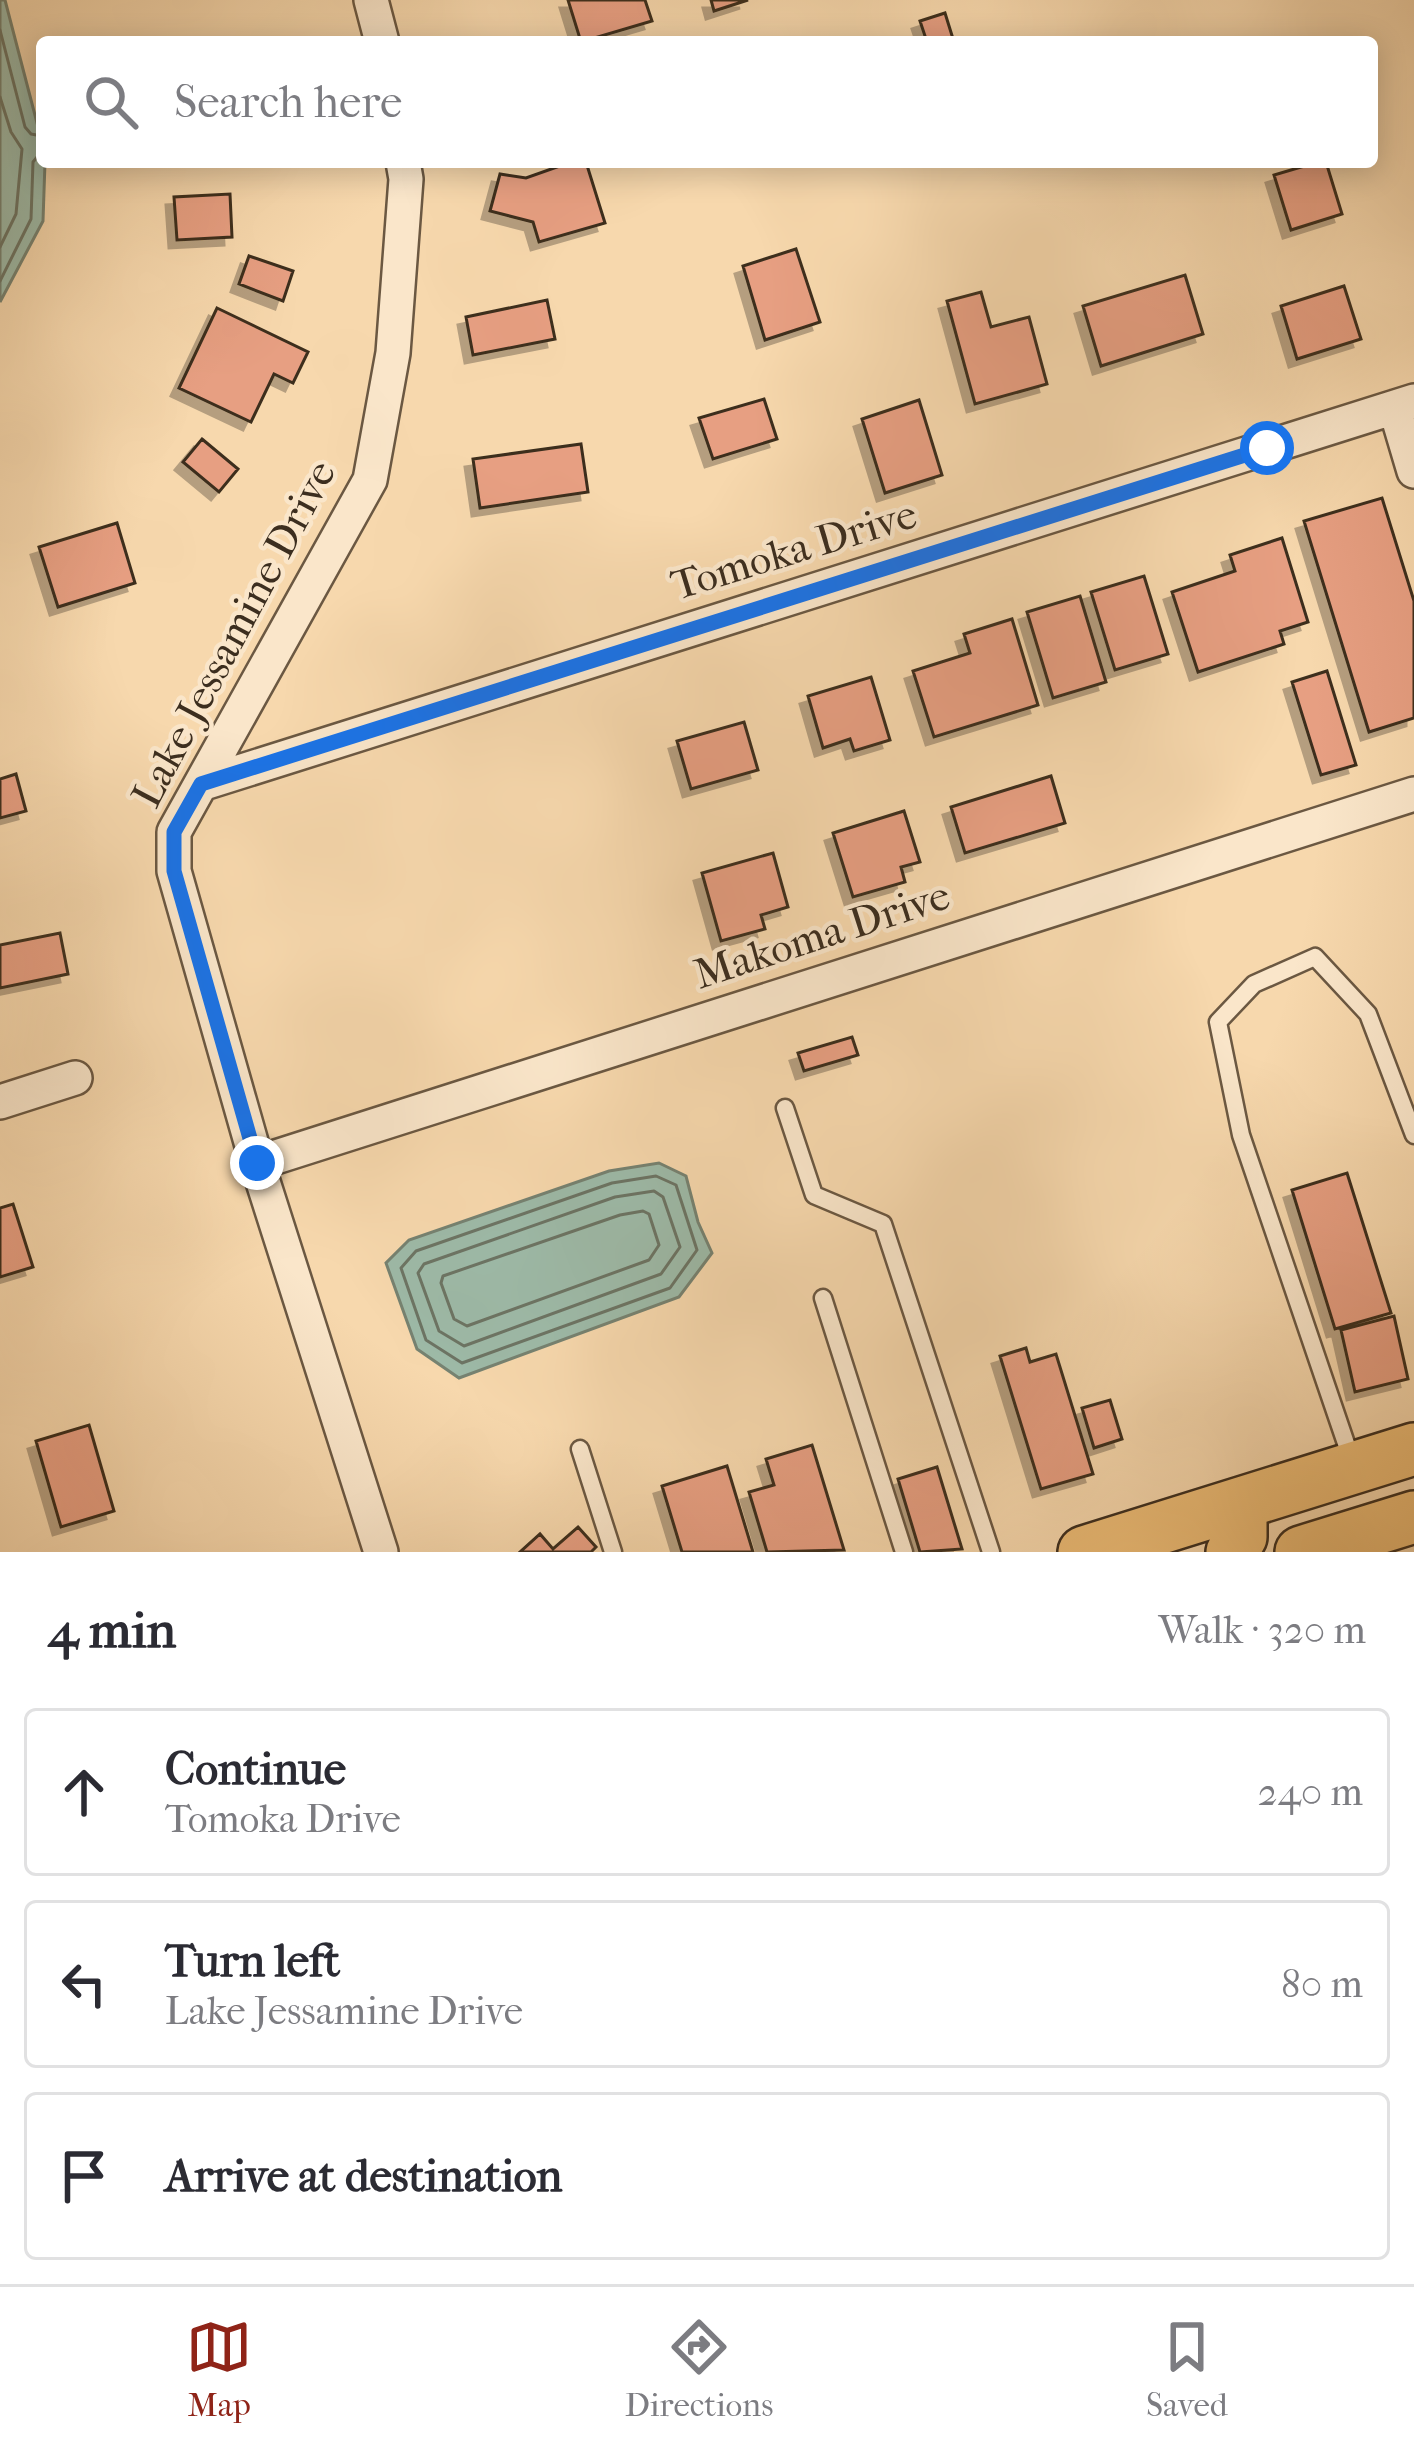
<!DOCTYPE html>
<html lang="en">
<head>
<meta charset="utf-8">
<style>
  body { margin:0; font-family:"IM FELL French Canon",serif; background:#f7f7f7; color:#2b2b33 }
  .stop { position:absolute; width:36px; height:36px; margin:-27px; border:9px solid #1a73e8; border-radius:50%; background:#fff }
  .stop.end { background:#1a73e8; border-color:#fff; box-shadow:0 3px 12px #0008 }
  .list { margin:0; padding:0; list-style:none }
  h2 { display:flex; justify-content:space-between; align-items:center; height:156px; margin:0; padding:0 48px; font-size:51px }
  h2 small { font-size:39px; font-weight:400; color:#7c7c81 }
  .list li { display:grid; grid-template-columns:78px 1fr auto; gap:36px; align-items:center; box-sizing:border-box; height:168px; margin:0 24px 24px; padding:0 24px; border:3px solid #e1e1e2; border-radius:12px }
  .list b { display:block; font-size:45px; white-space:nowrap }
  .list p { margin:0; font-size:39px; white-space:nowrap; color:#7c7c81 }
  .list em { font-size:39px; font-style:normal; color:#7c7c81 }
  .icon { flex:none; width:66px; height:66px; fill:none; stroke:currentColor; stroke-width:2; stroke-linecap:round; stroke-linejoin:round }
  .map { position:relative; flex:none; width:1414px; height:1552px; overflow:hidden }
  .search { position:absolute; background:#fff; box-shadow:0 6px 30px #0003; left:36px; right:36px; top:36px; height:132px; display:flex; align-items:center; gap:30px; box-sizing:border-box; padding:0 42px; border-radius:12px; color:#7c7c81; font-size:45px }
  .sheet { height:732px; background:#fff }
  nav { display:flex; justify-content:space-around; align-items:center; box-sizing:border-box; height:168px; border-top:3px solid #e1e1e2; background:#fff; font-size:33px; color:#7c7c81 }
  nav a { display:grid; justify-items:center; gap:6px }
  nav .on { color:#8f2418 }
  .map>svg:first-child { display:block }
  .water { fill:#9dbaa8; stroke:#768271; stroke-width:3 }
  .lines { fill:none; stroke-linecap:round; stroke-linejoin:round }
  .shore { stroke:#6c7464; stroke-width:3 }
  .building { fill:#e79f82; stroke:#3c2e1f; stroke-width:3; filter:url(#shadow) }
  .service-casing { stroke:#6b5842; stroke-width:21 }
  .minor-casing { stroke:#6b5842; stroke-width:38 }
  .primary-casing { stroke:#3c2e1f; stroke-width:56 }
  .service { stroke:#fae6ca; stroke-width:16 }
  .minor { stroke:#fae6ca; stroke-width:33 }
  .primary { stroke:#ecbc76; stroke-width:51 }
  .route { stroke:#1a73e8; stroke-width:15 }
  .labels { text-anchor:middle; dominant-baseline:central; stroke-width:9; stroke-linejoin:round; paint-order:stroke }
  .street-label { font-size:42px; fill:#3c2e1f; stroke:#fae6ca }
</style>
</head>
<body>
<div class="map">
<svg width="1414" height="1552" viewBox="0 0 1414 1552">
  <defs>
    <filter id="shadow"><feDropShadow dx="-8" dy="8" stdDeviation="0" flood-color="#0004"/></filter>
  </defs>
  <rect width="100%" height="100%" fill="#f7d8ad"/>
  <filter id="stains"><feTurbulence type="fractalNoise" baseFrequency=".00167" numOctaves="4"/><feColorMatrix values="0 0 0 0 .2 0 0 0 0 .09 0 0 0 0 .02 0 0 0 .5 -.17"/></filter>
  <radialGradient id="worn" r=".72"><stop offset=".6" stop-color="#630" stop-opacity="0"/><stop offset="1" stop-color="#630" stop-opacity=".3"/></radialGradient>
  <path class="water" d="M0 0H5L42 142V162H45L43 221 0 302Z
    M659 1163 686 1176 698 1222 712 1253 679 1297 459 1378 417 1349 386 1263 409 1240 609 1171Z"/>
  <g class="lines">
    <path class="shore" d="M0 30 25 127 31 134 42 136
      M0 97 11 132 22 149 16 214 0 247
      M0 281 31 219 33 162 42 151
      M656 1176 676 1185 697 1250 670 1288 462 1363 426 1340 401 1268 416 1251 612 1183Z
      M654 1191 663 1197 680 1247 661 1274 464 1346 439 1331 418 1273 424 1264 615 1197Z
      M643 1211 649 1214 659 1245 649 1260 467 1326 454 1319 441 1283 443 1276 620 1215Z"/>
  </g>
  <path class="building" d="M568 0H645L652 21 581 42Z
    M711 0H748L714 11Z
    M945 13 954 42H927L920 21Z
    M571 162H586L605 223 539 242 533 222 490 211 500 174 526 178Z
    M1318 162H1326L1342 214 1291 230 1274 175Z
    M230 194 232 237 177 240 174 197Z
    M796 249 820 322 765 340 743 266Z
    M249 256 293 271 283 301 239 284Z
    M1185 275 1203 334 1101 366 1083 306Z
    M1344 286 1361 339 1297 359 1281 306Z
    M981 292 991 327 1029 317 1047 384 975 404 947 301Z
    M547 300 555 339 473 355 466 317Z
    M217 308 308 352 293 383 274 374 251 422 179 388Z
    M764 399 777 439 713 459 699 418Z
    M919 400 942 475 885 493 862 419Z
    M202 439 238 469 219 492 183 462Z
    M581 444 588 492 480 508 473 459Z
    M1382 498 1414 601V718L1369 732 1304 521Z
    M117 523 135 583 58 607 39 547Z
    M1282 538 1308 622 1280 631 1284 644 1198 672 1172 592 1235 571 1230 555Z
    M1144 576 1168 654 1115 670 1091 592Z
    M1080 596 1106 682 1053 698 1027 612Z
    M1012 619 1038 705 934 737 913 671 970 653 964 634Z
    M1327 671 1356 765 1321 775 1292 682Z
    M871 677 890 740 854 751 850 739 823 748 808 696Z
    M744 722 758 770 691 789 677 741Z
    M16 774 26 811 0 818V779Z
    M1051 776 1065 823 965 853 951 807Z
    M904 811 920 862 901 867 905 882 853 897 833 833Z
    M773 853 788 907 761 915 765 929 721 941 702 873Z
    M60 933 68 974 0 988V945Z
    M852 1037 858 1055 804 1071 798 1053Z
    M1347 1173 1391 1313 1335 1329 1292 1190Z
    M13 1204 33 1267 0 1277V1208Z
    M1394 1316 1408 1379 1355 1392 1341 1330Z
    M1026 1348 1030 1362 1056 1354 1093 1474 1041 1489 1000 1356Z
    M1110 1400 1122 1439 1094 1448 1082 1408Z
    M89 1425 114 1511 61 1527 36 1441Z
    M812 1445 844 1550 767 1552 749 1492 774 1485 766 1459Z
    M727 1466 753 1552H682L662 1486Z
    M937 1467 962 1549 920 1552 898 1479Z
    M578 1527 596 1547 591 1552H520L540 1534 553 1549Z"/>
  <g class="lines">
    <defs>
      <path id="service" d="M785 1108 814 1195 883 1224 991 1552
        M823 1298 904 1552
        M580 1449 613 1552
        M1352 1461 1241 1135 1218 1022 1254 984 1315 957 1368 1014 1414 1135"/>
      <path id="minor" d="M371 0 382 42
        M1395 407 1414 471
        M201 784 1414 401
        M0 1102 75 1078
        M257 1163 1414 794
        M381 1552 257 1163 174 871V832L370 480 393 353 406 179 403 162"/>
      <path id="primary" d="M1084 1552 1414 1449
        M1232 1552 1241 1537V1503
        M1301 1552 1414 1517"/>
    </defs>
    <use href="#service" class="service-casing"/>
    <use href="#minor" class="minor-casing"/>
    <use href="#primary" class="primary-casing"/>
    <use href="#service" class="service"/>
    <use href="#minor" class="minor"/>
    <use href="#primary" class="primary"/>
  </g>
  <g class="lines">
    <path class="route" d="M257 1163 174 871V832L201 784 1267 448"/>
  </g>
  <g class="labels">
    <g class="street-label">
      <text transform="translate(794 550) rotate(-17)">Tomoka Drive</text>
      <text transform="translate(234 634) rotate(-62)">Lake Jessamine Drive</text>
      <text transform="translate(822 935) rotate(-18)">Makoma Drive</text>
    </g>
  </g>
  <rect width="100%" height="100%" filter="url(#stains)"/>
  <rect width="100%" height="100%" fill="url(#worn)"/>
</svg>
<div class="stop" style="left:1267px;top:448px"></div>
<div class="stop end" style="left:257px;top:1163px"></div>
<div class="search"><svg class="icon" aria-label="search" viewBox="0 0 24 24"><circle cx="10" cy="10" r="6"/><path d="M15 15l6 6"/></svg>Search here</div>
</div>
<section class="sheet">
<h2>4 min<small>Walk · 320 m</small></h2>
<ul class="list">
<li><svg class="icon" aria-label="ahead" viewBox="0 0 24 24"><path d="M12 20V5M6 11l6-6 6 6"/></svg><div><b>Continue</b><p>Tomoka Drive</p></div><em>240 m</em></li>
<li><svg class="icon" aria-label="left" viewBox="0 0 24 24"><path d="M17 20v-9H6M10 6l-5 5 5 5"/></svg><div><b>Turn left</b><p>Lake Jessamine Drive</p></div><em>80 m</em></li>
<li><svg class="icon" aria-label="arrive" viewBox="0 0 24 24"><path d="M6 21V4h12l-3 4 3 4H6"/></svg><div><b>Arrive at destination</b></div></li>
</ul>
</section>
<nav>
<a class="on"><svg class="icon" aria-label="map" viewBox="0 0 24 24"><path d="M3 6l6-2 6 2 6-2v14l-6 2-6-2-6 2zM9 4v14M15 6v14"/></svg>Map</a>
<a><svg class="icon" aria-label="directions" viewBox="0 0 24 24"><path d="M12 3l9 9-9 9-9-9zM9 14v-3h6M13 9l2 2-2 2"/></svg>Directions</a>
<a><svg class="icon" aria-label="saved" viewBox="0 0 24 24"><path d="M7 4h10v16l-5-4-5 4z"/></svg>Saved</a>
</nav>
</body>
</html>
